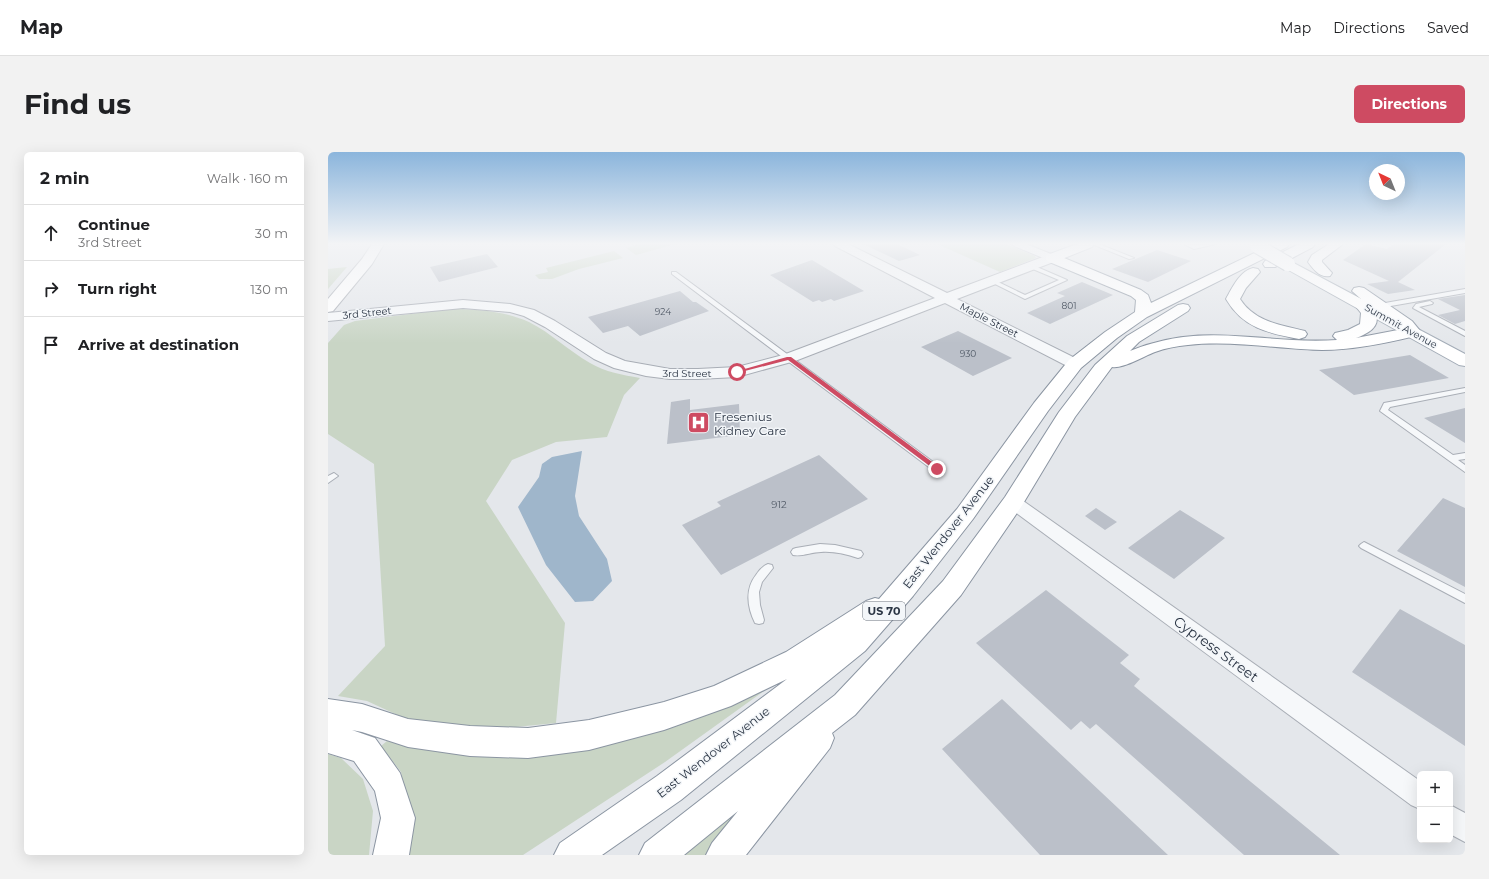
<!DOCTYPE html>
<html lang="en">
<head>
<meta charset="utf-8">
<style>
  body { margin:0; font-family:Montserrat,sans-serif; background:#f2f2f2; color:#202124 }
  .controls { position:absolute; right:12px; bottom:12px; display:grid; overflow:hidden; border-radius:6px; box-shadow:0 4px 16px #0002 }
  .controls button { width:36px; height:36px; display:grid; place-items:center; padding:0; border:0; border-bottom:1px solid #e0e0e0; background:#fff; color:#202124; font:20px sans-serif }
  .compass { position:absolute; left:1041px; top:12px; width:36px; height:36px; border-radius:50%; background:#fff; box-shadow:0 4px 16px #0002; rotate:317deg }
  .stop { position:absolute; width:12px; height:12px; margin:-9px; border:3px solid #ce4b62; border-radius:50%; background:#fff }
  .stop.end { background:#ce4b62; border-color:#fff; box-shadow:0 1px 4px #0008 }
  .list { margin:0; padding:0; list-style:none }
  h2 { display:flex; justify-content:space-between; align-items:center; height:52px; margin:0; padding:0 16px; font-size:17px }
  h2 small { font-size:13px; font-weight:400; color:#757577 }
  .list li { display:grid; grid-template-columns:26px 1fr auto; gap:12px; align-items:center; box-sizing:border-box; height:56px; padding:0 16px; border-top:1px solid #e0e0e0 }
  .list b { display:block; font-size:15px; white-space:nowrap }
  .list p { margin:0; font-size:13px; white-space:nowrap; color:#757577 }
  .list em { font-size:13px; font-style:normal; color:#757577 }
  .icon { flex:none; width:22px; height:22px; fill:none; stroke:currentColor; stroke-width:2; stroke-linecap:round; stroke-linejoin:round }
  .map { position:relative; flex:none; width:1137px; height:703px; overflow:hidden; border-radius:6px }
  header { display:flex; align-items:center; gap:24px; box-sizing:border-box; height:56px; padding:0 20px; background:#fff; border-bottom:1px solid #e0e0e0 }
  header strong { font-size:19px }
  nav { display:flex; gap:22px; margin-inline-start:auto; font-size:14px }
  .intro { display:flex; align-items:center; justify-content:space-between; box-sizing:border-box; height:96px; padding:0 24px }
  h1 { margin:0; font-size:28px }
  .button { padding:10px 18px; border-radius:6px; background:#ce4b62; color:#fff; font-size:14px; font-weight:700 }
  main { display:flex; gap:24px; padding:0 24px }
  aside { flex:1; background:#fff; border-radius:6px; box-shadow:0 4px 16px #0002 }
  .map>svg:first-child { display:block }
  .green { fill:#c9d5c5 }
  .water { fill:#9fb6cb }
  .building { fill:#bbc0c9 }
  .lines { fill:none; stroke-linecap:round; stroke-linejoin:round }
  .service-casing { stroke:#a9aeb6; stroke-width:2 }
  .minor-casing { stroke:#a9aeb6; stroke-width:2 }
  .tertiary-casing { stroke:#a9aeb6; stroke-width:2 }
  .secondary-casing { stroke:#a9aeb6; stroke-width:2 }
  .primary-casing { stroke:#a3acb7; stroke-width:2 }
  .trunk-casing { stroke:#8b95a2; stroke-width:2 }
  .service { fill:#f6f8fa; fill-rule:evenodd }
  .minor { fill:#f6f8fa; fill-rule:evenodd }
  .tertiary { fill:#f6f8fa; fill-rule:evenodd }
  .secondary { fill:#fff; fill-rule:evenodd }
  .primary { fill:#fff; fill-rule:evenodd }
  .trunk { fill:#fff; fill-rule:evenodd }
  .primary-bridge-casing { stroke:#a3acb7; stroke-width:16; stroke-linecap:butt }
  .primary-bridge { stroke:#fff; stroke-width:14 }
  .route { fill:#ce4b62 }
  .labels { text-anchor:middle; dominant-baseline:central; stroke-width:3; stroke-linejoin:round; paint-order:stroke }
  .far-number-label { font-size:9px; fill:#4f5865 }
  .far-street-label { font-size:10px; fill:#2b3544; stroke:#f3f6f9 }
  .number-label { font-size:10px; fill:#4f5865 }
  .shield { fill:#f3f6f9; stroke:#676f7a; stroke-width:1 }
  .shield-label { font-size:11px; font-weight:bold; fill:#2b3544 }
  .poi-label { font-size:12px; fill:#2b3544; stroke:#f3f6f9; text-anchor:start }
  .street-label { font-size:12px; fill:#2b3544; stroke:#f3f6f9 }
  .near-street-label { font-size:14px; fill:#2b3544; stroke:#f3f6f9 }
</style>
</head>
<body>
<header>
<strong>Map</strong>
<nav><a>Map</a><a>Directions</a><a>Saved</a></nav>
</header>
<div class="intro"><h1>Find us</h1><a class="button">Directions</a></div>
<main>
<aside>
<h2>2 min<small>Walk · 160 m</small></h2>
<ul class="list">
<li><svg class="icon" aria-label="ahead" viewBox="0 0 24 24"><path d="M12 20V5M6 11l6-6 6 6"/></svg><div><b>Continue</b><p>3rd Street</p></div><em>30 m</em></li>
<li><svg class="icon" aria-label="right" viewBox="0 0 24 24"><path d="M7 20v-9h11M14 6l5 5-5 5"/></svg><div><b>Turn right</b></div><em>130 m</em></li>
<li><svg class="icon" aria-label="arrive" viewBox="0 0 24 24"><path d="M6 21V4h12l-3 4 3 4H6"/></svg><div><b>Arrive at destination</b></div></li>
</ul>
</aside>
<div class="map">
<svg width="1137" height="703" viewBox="0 0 1137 703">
  <rect width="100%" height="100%" fill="#e4e7eb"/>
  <path class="green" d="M312 92H348L308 103 298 96Z
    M609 92H678L707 104 708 106 672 120Z
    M286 99 295 106 251 117 224 127H211L207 123 220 120 218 116Z
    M19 115 0 137V117Z
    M122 157C149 157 176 159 201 170 223 181 241 199 262 211 277 220 295 223 312 226L296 243 279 285 228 290 184 308 158 349 237 471 228 571 178 576 123 574 76 566 39 549 10 544 57 494 46 312 0 282V191L16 173 27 169Z
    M443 534 337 610 195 703H72L79 654 73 620 53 594 59 589 98 598 151 602Z
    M0 602 13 606 35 627 45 659 41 703H0Z
    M423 649 377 703H350Z"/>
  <path class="water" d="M254 299 247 344 251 364 279 407 284 429 265 449 247 450 218 413 190 355 211 325 214 312 224 305Z"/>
  <path class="building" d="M535 92H569L592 103 571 109Z
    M1038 92 1059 97 1066 92H1118L1070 130 1087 138 1060 142 1039 132 1061 129 1015 108Z
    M829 98 863 109 820 130 784 117Z
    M159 102 170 115 111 130 102 115Z
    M484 108 536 139 506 149 503 147 494 150 491 148 485 150 442 123Z
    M754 130 785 143 722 172 699 161 737 144 729 141Z
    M352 139 365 150H368L381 159 312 184 300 174 275 181 260 165Z
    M1137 143V169L1127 172 1110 163 1132 158 1110 147Z
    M630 179 684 206 645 224 593 195Z
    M1082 203 1121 226 1026 243 991 218Z
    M362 247V258L411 252 412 283 339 292 343 250Z
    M1137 256V291L1096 266Z
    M491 303 540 347 393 423 354 373 393 354 389 350Z
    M1115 346 1137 356V435L1069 399Z
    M768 356 789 370 777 378 757 364Z
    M852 358 897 386 846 427 800 396Z
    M718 438 801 503 792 511 812 527 806 534 1012 703H916L768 572 762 577 753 569 743 578 648 491Z
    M1072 457 1137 493V594L1024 520Z
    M674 547 840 703H712L614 597Z"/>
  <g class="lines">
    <defs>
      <path id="service" d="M764 92H771L806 106 801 107Z
        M856 92 866 93 888 92 866 97Z
        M702 112 739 128 697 147 661 129 666 128 697 143 731 128 700 115 699 114Z
        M344 120H348L612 315 613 317 612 319H606L344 122Z
        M1137 137V141L1057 155 1054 153 1057 151Z
        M1102 149 1105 151 1104 152 1091 155 1137 179V184L1085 156 1088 152Z
        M1137 236V240L1062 255 1060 258 1125 303 1137 301V307L1130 308 1137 313V320L1052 259 1056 251Z
        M6 321 10 324 0 331V324Z
        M1036 390 1137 442V451L1033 396 1031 394 1033 392Z
        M492 392 507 393 533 399 535 402 533 405 530 406C518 402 505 399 493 400 484 400 473 405 465 403L463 400 465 397 468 396Z
        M440 412 444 413 445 416 434 430 431 440 432 453 436 468 435 471 431 472 427 471C419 455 417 437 428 423 431 418 435 414 440 412Z"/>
      <path id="minor" d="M684 92H698L728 104 729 106 728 108H720L686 94Z
        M685 344 691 346 1092 629V657L1083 653 679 354 677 350 679 346Z
        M1122 653 1137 661V690L1122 682Z"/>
      <path id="tertiary" d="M505 92H520L619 141 720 103H728L730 106 728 109 629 147 753 209 755 212 753 215 747 217 741 215 617 151 467 209 409 225 370 227H342L318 224 286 216 266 207 217 175 196 164 182 160 135 156 0 169V161L135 148 182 152 206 158 227 169 278 201 297 209 342 217H370L409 215 455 203 607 146 507 94Z"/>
      <path id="secondary" d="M44 92H56L44 112 5 159 0 160V147L34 107Z"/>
      <path id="primary" d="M749 92H766L764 95 729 109H719L718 106 719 103Z
        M960 108 1137 202V214L1131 213 955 115 953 112 955 109Z"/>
      <path id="trunk" d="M945 92H961L959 95 819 165 789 186 753 216 720 259 645 367 585 444 537 499 353 648 274 703H226L232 691 329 624 459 527 403 554 336 578 261 598 200 606 142 604 80 595 34 580 24 578 47 586 72 621 87 666 81 703H45L53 666 47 639 26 609 0 601V547L34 552 80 567 142 574 200 576 261 568 336 550 386 534 458 500 538 449 547 446 551 447 629 357 706 251 741 208 777 180 807 160 808 148 803 144 719 109 718 106 719 103H729L813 138 820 143 823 151Z
        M971 92H987L985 95 947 115H937L935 112 937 109Z
        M1001 92H1015L994 108V110L1004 121 1002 124C992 126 986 118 980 110L984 103Z
        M925 116 930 117 932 120 918 136 912 147C927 170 952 173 977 179L979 182 977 185 971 187C940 181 915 176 898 147 904 136 912 119 925 116Z
        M1031 135 1036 136 1084 169 1093 180 1091 183C1059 191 1026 198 994 198 949 197 904 188 860 193 849 194 838 196 827 200 816 204 795 217 784 215L747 265 693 355 633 443 527 563 504 581 506 586 502 596 418 703H378L384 691 410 659 356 703H311L317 691 507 543 615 429 677 345 731 260 767 213 799 184 850 153 855 152 860 153 862 156 860 159 811 190 802 199C877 168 934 193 1009 188L1005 184 1007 181 1020 178 1032 172 1033 161 1025 151 1027 148 1033 147 1024 139 1026 136ZM1042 153 1074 175 1075 177 1028 186C1045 180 1057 170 1042 153Z"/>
    </defs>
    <use href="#service" class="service-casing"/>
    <use href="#minor" class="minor-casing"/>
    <use href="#tertiary" class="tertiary-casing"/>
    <use href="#secondary" class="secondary-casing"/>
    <use href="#primary" class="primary-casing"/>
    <use href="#trunk" class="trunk-casing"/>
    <use href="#service" class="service"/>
    <use href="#minor" class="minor"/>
    <use href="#tertiary" class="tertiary"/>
    <use href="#secondary" class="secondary"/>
    <use href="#primary" class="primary"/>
    <use href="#trunk" class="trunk"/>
    <defs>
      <path id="primary-bridge" d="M929 94 960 112"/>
    </defs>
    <use href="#primary-bridge" class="primary-bridge-casing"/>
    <use href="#primary-bridge" class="primary-bridge"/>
  </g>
  <linearGradient id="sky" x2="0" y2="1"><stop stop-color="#8bb5dc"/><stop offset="0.48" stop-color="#f3f4f6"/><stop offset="1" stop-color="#f3f4f6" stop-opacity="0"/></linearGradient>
  <rect width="1137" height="191" fill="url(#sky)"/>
  <path class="route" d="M459 205H463L611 315V318H607L460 208 409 221 406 220Z"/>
  <defs>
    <symbol id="hospital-square" viewBox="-11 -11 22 22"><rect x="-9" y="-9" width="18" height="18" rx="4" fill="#ce4b62" stroke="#f3f6f9"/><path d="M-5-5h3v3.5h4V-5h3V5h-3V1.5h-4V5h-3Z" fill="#fff"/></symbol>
  </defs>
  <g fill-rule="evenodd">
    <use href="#hospital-square" x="358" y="258" width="25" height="25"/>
  </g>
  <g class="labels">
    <g class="far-number-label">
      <text x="741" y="153">801</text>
      <text x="335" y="159">924</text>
      <text x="640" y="201">930</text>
    </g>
    <g class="far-street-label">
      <text transform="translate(39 161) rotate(-6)">3rd Street</text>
      <text transform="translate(661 168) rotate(27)">Maple Street</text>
      <text transform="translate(1073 174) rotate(29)">Summit Avenue</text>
      <text x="359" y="221">3rd Street</text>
    </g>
    <g class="number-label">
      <text x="451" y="352">912</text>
    </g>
    <rect class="shield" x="535" y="450" width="42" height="18" rx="3"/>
    <g class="shield-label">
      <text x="556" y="459">US 70</text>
    </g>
    <g class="poi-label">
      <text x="386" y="264">Fresenius<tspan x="386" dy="14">Kidney Care</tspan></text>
    </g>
    <g class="street-label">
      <text transform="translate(620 380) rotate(-52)">East Wendover Avenue</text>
      <text transform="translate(385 600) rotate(-38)">East Wendover Avenue</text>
    </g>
    <g class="near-street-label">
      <text transform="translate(888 497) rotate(36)">Cypress Street</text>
    </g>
  </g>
</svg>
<div class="controls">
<button>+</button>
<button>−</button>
</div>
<svg class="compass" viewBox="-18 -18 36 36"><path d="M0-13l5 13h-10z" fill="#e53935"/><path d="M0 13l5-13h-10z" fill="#757577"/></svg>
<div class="stop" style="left:409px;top:220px"></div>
<div class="stop end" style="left:609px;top:317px"></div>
</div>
</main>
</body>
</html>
